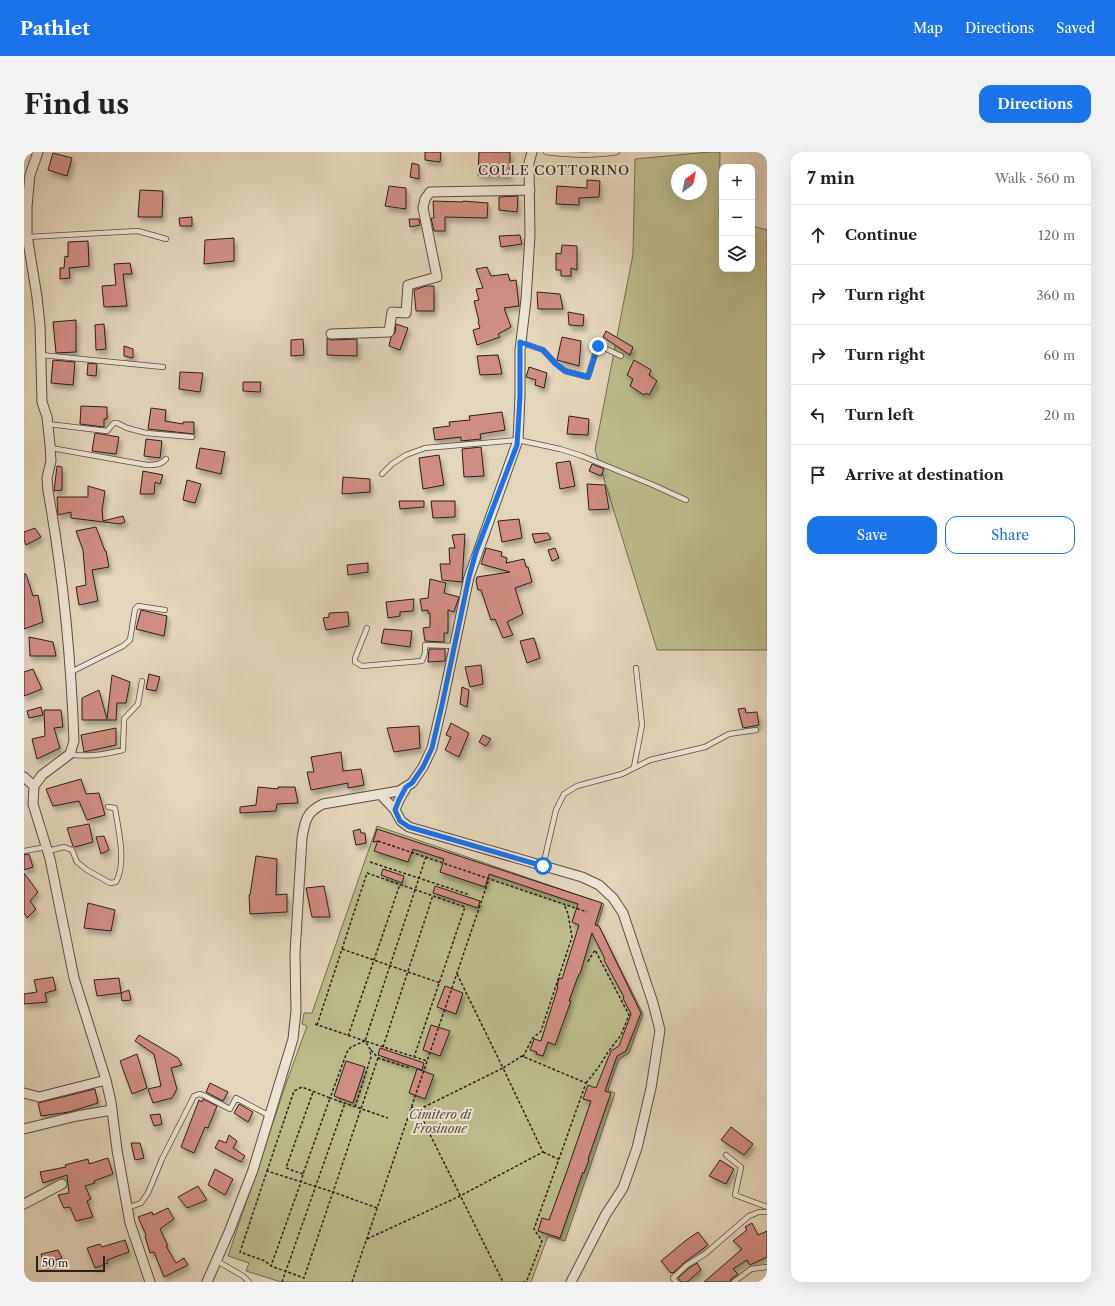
<!DOCTYPE html>
<html lang="en">
<head>
<meta charset="utf-8">
<style>
  body { margin:0; font-family:"Libre Caslon Text",serif; background:#f2f2f2; color:#202124 }
  .controls { position:absolute; right:12px; top:12px; display:grid; overflow:hidden; border-radius:8px; box-shadow:0 4px 16px #0002 }
  .controls button { width:36px; height:36px; display:grid; place-items:center; padding:0; border:0; border-bottom:1px solid #e0e0e0; background:#fff; color:#202124; font:20px sans-serif }
  .compass { position:absolute; left:647px; top:12px; width:36px; height:36px; border-radius:50%; background:#fff; box-shadow:0 4px 16px #0002; rotate:33deg }
  .scale { position:absolute; left:12px; bottom:10px; width:69px; box-sizing:border-box; padding-left:4px; border:2px solid #2c1f19; border-top:0; font-size:11px; line-height:14px; white-space:nowrap; color:#2c1f19; -webkit-text-stroke:3px #ede4d3; paint-order:stroke }
  .stop { position:absolute; width:12px; height:12px; margin:-9px; border:3px solid #1a73e8; border-radius:50%; background:#fff }
  .stop.end { background:#1a73e8; border-color:#fff; box-shadow:0 1px 4px #0008 }
  .list { margin:0; padding:0; list-style:none }
  h2 { display:flex; justify-content:space-between; align-items:center; height:52px; margin:0; padding:0 16px; font-size:17px }
  h2 small { font-size:13px; font-weight:400; color:#757577 }
  .list li { display:grid; grid-template-columns:26px 1fr auto; gap:12px; align-items:center; box-sizing:border-box; height:60px; padding:0 16px; border-top:1px solid #e0e0e0 }
  .list b { display:block; font-size:15px; white-space:nowrap }
  .list em { font-size:13px; font-style:normal; color:#757577 }
  .actions { display:flex; gap:8px; padding:12px 16px }
  .actions a { flex:1; padding:9px 0; border:1px solid #1a73e8; border-radius:12px; text-align:center; font-size:14px; color:#1a73e8 }
  .actions .main { background:#1a73e8; color:#fff }
  .icon { flex:none; width:22px; height:22px; fill:none; stroke:currentColor; stroke-width:2; stroke-linecap:round; stroke-linejoin:round }
  .map { position:relative; flex:none; width:743px; height:1130px; overflow:hidden; border-radius:12px }
  header { display:flex; align-items:center; gap:24px; box-sizing:border-box; height:56px; padding:0 20px; background:#1a73e8; color:#fff }
  header strong { font-size:19px }
  nav { display:flex; gap:22px; margin-inline-start:auto; font-size:14px }
  .intro { display:flex; align-items:center; justify-content:space-between; box-sizing:border-box; height:96px; padding:0 24px }
  h1 { margin:0; font-size:28px }
  .button { padding:10px 18px; border-radius:12px; background:#1a73e8; color:#fff; font-size:14px; font-weight:700 }
  main { display:flex; gap:24px; padding:0 24px }
  aside { flex:1; background:#fff; border-radius:12px; box-shadow:0 4px 16px #0002 }
  .map>svg:first-child { display:block }
  .green { fill:#bcbc8b; stroke:#746e52; fill-rule:evenodd }
  .building { fill:#d08d83; stroke:#2c1f19; filter:url(#shadow) }
  .lines { fill:none; stroke-linecap:round; stroke-linejoin:round }
  .lane-casing { stroke:#5a4d42; stroke-width:6 }
  .street-casing { stroke:#5a4d42; stroke-width:11 }
  .path { stroke:#2c1f19; stroke-width:1.5; stroke-dasharray:3 2; stroke-linecap:butt }
  .lane { stroke:#ede4d3; stroke-width:4.5 }
  .street { stroke:#ede4d3; stroke-width:9 }
  .route { stroke:#1a73e8; stroke-width:5 }
  .labels { text-anchor:middle; dominant-baseline:central; stroke-width:4; stroke-linejoin:round; paint-order:stroke }
  .park-label { font-size:12px; font-style:italic; fill:#574e3b; stroke:#ede4d3 }
  .neighbourhood-label { font-size:13px; letter-spacing:1px; fill:#2c1f19; stroke:#ede4d3 }
</style>
</head>
<body>
<header>
<strong>Pathlet</strong>
<nav><a>Map</a><a>Directions</a><a>Saved</a></nav>
</header>
<div class="intro"><h1>Find us</h1><a class="button">Directions</a></div>
<main>
<div class="map">
<svg width="743" height="1130" viewBox="0 0 743 1130">
  <defs>
    <filter id="shadow"><feDropShadow dx="2.5" dy="4.5" stdDeviation="2" flood-color="#0004"/></filter>
  </defs>
  <rect width="100%" height="100%" fill="#e4d6bb"/>
  <filter id="stains"><feTurbulence type="fractalNoise" baseFrequency=".005" numOctaves="4"/><feColorMatrix values="0 0 0 0 .2 0 0 0 0 .09 0 0 0 0 .02 0 0 0 .5 -.17"/></filter>
  <radialGradient id="worn" r=".72"><stop offset=".6" stop-color="#630" stop-opacity="0"/><stop offset="1" stop-color="#630" stop-opacity=".3"/></radialGradient>
  <path class="green" d="M685 0H696L695 66 698 67V117H728V74L743 78V498H633L571 298 609 102 611 7ZM653 18H677V42H653Z
    M353 674 580 752 573 774 576 776 619 862 605 901 595 907 584 938 591 941 541 1089 524 1084 507 1130H257L222 1119 225 1111 204 1104 263 929 283 874 278 872 280 861H288Z"/>
  <path class="building" d="M401 0H417L416 10 401 8Z
    M455 0H486V24L454 23Z
    M29 1 48 6 43 24 24 18Z
    M388 11 395 13V27L386 25Z
    M563 28 576 29 575 45 555 46V53L532 52 533 34 563 36Z
    M365 34 382 36V57L361 54Z
    M116 38 139 39 138 65H114Z
    M494 44 493 60 475 58V45Z
    M409 49 439 50V49L464 51 463 66 421 65V79H410L407 66H410Z
    M168 65V74H156L155 66Z
    M385 67H395L396 73 386 75Z
    M496 83 498 92 477 95 475 84Z
    M210 86V109L180 112 181 88Z
    M64 89 65 114 45 116 46 126 36 127V116H40L41 104 44 105V90Z
    M538 93 553 94V118L547 116V124H537V118H532V101L537 102Z
    M106 111 108 122H99L103 154 80 155 78 134 92 133 90 112Z
    M463 115 467 124 484 122 486 129 492 128 495 154 480 156 487 175 474 182 476 185 453 193 449 178 456 176 454 170 455 169 450 149 455 148 452 137 459 136 452 117Z
    M402 134H410V159H392L390 138Z
    M513 140 536 142 539 157H514Z
    M544 160 560 163 559 174 545 173Z
    M52 168V200L32 201 29 170Z
    M80 172 82 197 72 198 71 173Z
    M372 172 384 176 376 198 365 194 367 185 371 181Z
    M582 179 609 195 606 203 579 185Z
    M538 185 557 189 555 214 533 208Z
    M303 186 307 188 333 187V204L303 203Z
    M279 187 280 203 267 204V188Z
    M100 194 109 197V206L100 204Z
    M474 203 478 222 456 223 453 204Z
    M29 208 51 210 49 233 27 231Z
    M610 208 627 218 625 223 633 229 625 243 622 241 620 243 606 234 609 227 603 223Z
    M64 211 73 212 72 224 63 223Z
    M505 215 523 221 520 236 511 233 512 228 502 225Z
    M156 220 179 221 176 240 155 237Z
    M219 230H237L236 240 219 239Z
    M57 254 83 255V267H80V275L56 272Z
    M127 256 142 258 141 269 159 272V270H170V282L124 277Z
    M478 260 481 278 456 282 457 287 437 289V285L411 288 409 276 426 274 425 270 446 268 445 264Z
    M545 264 565 267 564 283 543 282Z
    M71 281 95 285 92 302 68 299Z
    M122 287 138 289 136 306 120 304Z
    M457 295 460 324 440 325 438 297Z
    M176 296 201 300 197 322 172 316Z
    M415 303 420 333 399 337 395 306Z
    M546 309 551 334 536 337 532 311Z
    M568 312 580 317 577 324 565 319Z
    M33 314 38 315V338L30 339Z
    M119 319 139 323 136 332 131 330 130 342H116Z
    M319 325 346 327V340L318 342Z
    M163 328 177 332 171 351 159 348Z
    M563 332 581 333 585 357 565 358Z
    M64 334 81 339 78 358 79 369 99 364 101 370 96 372 47 366V360L34 363 33 345H64Z
    M375 349H400V355L376 357Z
    M407 349H431V365L409 366Z
    M495 367 498 386 478 390 474 369Z
    M72 375 81 399H82L85 415 68 418 74 449 55 453 52 435 62 433 59 398 52 379Z
    M11 376 17 385 2 393 0 388V380Z
    M524 381 527 387 511 391 508 382Z
    M441 382 438 430 418 428 416 412H426L425 396H431L428 383Z
    M462 396 478 400 477 404 483 406 482 411 500 407 502 415H504L508 430 491 436 499 462 483 470 489 483 479 486 471 467 467 468 457 438H454L452 429 453 425 486 420 457 412Z
    M531 396 535 406 528 409 524 398Z
    M344 411V420L324 423 323 413Z
    M0 422H2L9 444 14 443 19 470 0 477Z
    M406 427 422 431 420 441 435 445 430 460 424 458V481H420V490L401 489 399 476 406 475V461H404V458L398 459 396 447 404 446Z
    M390 447 389 459 376 460V464L364 466 362 450Z
    M117 458 143 464 140 484 112 477Z
    M324 460 325 474 302 478 299 466 305 465V461Z
    M360 477 388 479 386 495 357 491Z
    M5 485 29 490 32 504H6Z
    M510 486 516 506 503 511 496 489Z
    M405 497H421V509L404 510Z
    M457 513 459 532 446 535 441 515Z
    M9 517 18 537 0 544V520Z
    M125 522 136 525 132 539 122 537Z
    M88 523 106 530 102 551H93L92 568H58V546L75 538 83 567Z
    M438 535 445 538 443 555 436 552Z
    M17 555 19 563 5 566 3 559Z
    M721 556 722 561 733 560 735 573 719 576 714 557Z
    M20 558H37L39 575 30 576 36 596 13 607 8 587 21 584Z
    M427 571 445 581 435 605 421 598 427 585 422 583Z
    M395 574 396 596 370 600 363 576Z
    M92 576V593L60 600 57 583Z
    M459 583 467 587 462 594 455 590Z
    M317 600 319 619 337 617 340 633 324 636V631L287 638 283 620H290L287 605Z
    M57 627 62 642 75 641 81 663 63 668 55 649 29 654 22 637Z
    M234 635 254 637V635H271L274 651 253 652 252 659 216 661V655L232 653Z
    M65 672 69 690 51 695 49 694 43 676Z
    M336 677 337 681H341L342 691 332 693 329 679Z
    M353 677 578 751 571 773 575 774 617 861 602 899 593 904 581 939 587 941 564 1007 565 1008 560 1021 559 1020 536 1086 514 1079 518 1066 525 1068 543 1019 567 949 559 947 564 933 572 936 587 899 595 894 607 862 599 846 600 845 580 808 581 807 568 781 556 822H555L545 849H547L531 893 524 890 519 904 512 902 513 900 506 898 510 887 517 889 534 835H533L535 826 538 827 555 773 548 770 554 752 465 722 461 735 416 720 420 707 389 697 384 710 350 699 354 689 349 690Z
    M80 684 85 698 77 702 72 685Z
    M5 702 9 715 0 718V703Z
    M232 704 253 707 252 743 263 742V760L226 762 225 743H226Z
    M359 717 380 724 378 731 357 723Z
    M0 721 14 740 6 749 12 757 3 766 0 761Z
    M300 734 306 765H288L282 736Z
    M411 734 456 749 454 756 409 741Z
    M64 751 91 758 87 779 60 776Z
    M29 825 32 838 21 841 23 850 0 852V842L13 840 10 828Z
    M95 826 97 841 73 844 70 828Z
    M421 834 439 841 432 862 413 855Z
    M105 838 107 848 98 849 97 841Z
    M407 873 426 879 416 904 399 898Z
    M115 883 154 906 158 913 147 916 153 937 148 946 129 951 124 937 137 934 130 902 111 889Z
    M356 896 400 911 398 918 354 903Z
    M113 902 123 936 108 942 96 909Z
    M322 909 341 915 329 951 310 944Z
    M393 917 410 923 401 947 385 941Z
    M186 931 204 940 199 949 182 940Z
    M71 937 74 951 45 960 17 964 14 951Z
    M179 947 193 954 184 976 181 975 170 1001 157 995 175 948 178 950Z
    M215 952 229 960 224 970 210 961Z
    M136 962 138 972 130 974 126 963Z
    M707 975 729 992 720 1003 697 988Z
    M205 983 213 989 209 996 221 1004 217 1010 191 996 195 988 202 991Z
    M107 991H116L120 1006 111 1008Z
    M84 1006 89 1022 70 1029 71 1031 61 1034 67 1047 63 1049 69 1065 52 1069 46 1055 40 1056 34 1043 45 1041 43 1023 19 1031 16 1020 42 1015 41 1013 64 1007 65 1012Z
    M696 1008 710 1017 702 1032 685 1024Z
    M191 1017 209 1027 201 1043 184 1033Z
    M174 1034 183 1048 163 1056 154 1045Z
    M144 1056 150 1067 136 1077 144 1094H142L152 1111 160 1106 164 1113 140 1125 130 1100 126 1101 121 1084 122 1083 114 1065 128 1060 129 1063Z
    M728 1071 734 1083 743 1079V1105L726 1113 723 1108 709 1117 714 1122 707 1127 706 1130H680L718 1097 709 1089 723 1078 721 1075Z
    M674 1080 684 1093 661 1110 649 1121 648 1120 647 1121 637 1109 661 1089Z
    M101 1088 105 1100 83 1108 84 1111 71 1116 63 1096 76 1092 78 1095Z
    M34 1098 38 1106 20 1112 17 1102Z
    M673 1111 677 1118 663 1130H657L654 1126 665 1116Z"/>
  <g class="lines">
    <defs>
      <path id="lane" d="M522 0C545 3 570 4 593 0
        M3 85 114 79 142 87
        M496 190 519 198 532 212 541 219 564 225 574 193 597 204
        M17 203 139 215
        M24 272 83 279 90 271H93L103 276 122 281 168 285
        M27 296 123 313C131 313 137 313 142 307
        M358 322 368 312 382 303 401 296 494 288 536 297 558 304 629 333 662 348
        M343 476 331 506V510L338 514 398 509 401 501V493L430 494
        M47 520 99 494 106 488 111 457 114 454 141 458
        M46 602C62 606 83 602 99 598L100 567 114 552 118 529
        M610 615 618 573 612 516
        M0 699 22 695
        M24 699 40 695 48 698 53 710 63 718 86 731 92 730C103 710 94 677 91 656L84 655
        M519 714 532 658 540 642 553 634 598 622 626 608 681 595 705 582 732 578
        M702 1003 717 1015 711 1043 743 1055
        M103 1056 117 1051 124 1041 138 1007 170 944 175 942 179 943 206 957 212 946 246 964
        M193 1109 219 1124 225 1130
        M652 1130 649 1126 663 1113 681 1102 725 1064 735 1060H743
        M710 1130 727 1117 743 1115"/>
      <path id="street" d="M14 0 6 23 3 54V83L13 145 16 173 18 250 23 265 26 293 27 309 23 326 24 339C39 422 47 505 50 589L46 602 18 623 10 634 9 652 26 707 50 826 82 928 87 950 93 998 106 1071 126 1130
        M307 182 365 180 368 160 382 161 384 133 413 125 399 56 401 47 406 40 506 38
        M0 625 10 634
        M357 643 371 658 377 669 385 675 558 725 575 733 589 746 599 761 629 851 636 878 627 936 613 996 599 1036 582 1062 547 1130
        M371 658 375 648 382 636
        M0 941 15 945 82 928
        M0 977 53 964 88 958
        M0 1052 38 1032
        M183 1130 205 1080 229 1018 269 887 272 859 271 801 278 686C281 669 282 660 299 652L375 639 388 631 399 615 408 596 418 553 445 425 494 288 496 244V198L502 148 506 83 505 11 508 0"/>
    </defs>
    <use href="#lane" class="lane-casing"/>
    <use href="#street" class="street-casing"/>
    <path class="path" d="M354 689 563 760
      M402 705 341 889 403 909
      M346 710 446 743
      M318 797 416 831
      M433 822 479 916 498 904 562 931 510 1077 518 1089 503 1128 500 1130
      M291 872 341 889 346 897 347 905 331 955
      M293 873 343 721 441 755 390 905
      M324 884 376 732
      M341 889 327 895 323 900 306 946 364 966
      M359 895 409 743
      M347 898 354 906 386 916
      M499 905 508 887 517 879 548 785 544 762 540 752
      M562 931 574 916 584 900 597 883 605 863 571 798 563 811
      M387 955 394 958 479 1130
      M519 1000 534 1007
      M243 1019 270 939 278 935 306 946 279 1022 277 1030 247 1114 280 1126 309 1040 243 1019 216 1100 241 1109 247 1114
      M279 1022 262 1016 289 940
      M353 1056 309 1040 354 906
      M343 1087 436 1044 519 1000 479 916 394 958
      M258 1130 321 951
      M328 1130 465 727"/>
    <use href="#lane" class="lane"/>
    <use href="#street" class="street"/>
  </g>
  <g class="lines">
    <path class="route" d="M519 714 385 675 376 669 371 658 375 648 382 635 388 631 399 615 408 596 418 553 445 425 452 400 493 293 496 244V190L519 198 532 212 541 219 564 225 574 194"/>
  </g>
  <g class="labels">
    <g class="park-label">
      <text x="416" y="962">Cimitero di<tspan x="416" dy="14">Frosinone</tspan></text>
    </g>
    <g class="neighbourhood-label">
      <text x="530" y="18">COLLE COTTORINO</text>
    </g>
  </g>
  <rect width="100%" height="100%" filter="url(#stains)"/>
  <rect width="100%" height="100%" fill="url(#worn)"/>
</svg>
<div class="controls">
<button>+</button>
<button>−</button>
<button><svg class="icon" aria-label="layers" viewBox="0 0 24 24"><path d="M12 4l9 5-9 5-9-5zM3 14l9 5 9-5"/></svg></button>
</div>
<svg class="compass" viewBox="-18 -18 36 36"><path d="M0-13l5 13h-10z" fill="#e53935"/><path d="M0 13l5-13h-10z" fill="#757577"/></svg>
<div class="scale">50 m</div>
<div class="stop" style="left:519px;top:714px"></div>
<div class="stop end" style="left:574px;top:194px"></div>
</div>
<aside>
<h2>7 min<small>Walk · 560 m</small></h2>
<ul class="list">
<li><svg class="icon" aria-label="ahead" viewBox="0 0 24 24"><path d="M12 20V5M6 11l6-6 6 6"/></svg><div><b>Continue</b></div><em>120 m</em></li>
<li><svg class="icon" aria-label="right" viewBox="0 0 24 24"><path d="M7 20v-9h11M14 6l5 5-5 5"/></svg><div><b>Turn right</b></div><em>360 m</em></li>
<li><svg class="icon" aria-label="right" viewBox="0 0 24 24"><path d="M7 20v-9h11M14 6l5 5-5 5"/></svg><div><b>Turn right</b></div><em>60 m</em></li>
<li><svg class="icon" aria-label="left" viewBox="0 0 24 24"><path d="M17 20v-9H6M10 6l-5 5 5 5"/></svg><div><b>Turn left</b></div><em>20 m</em></li>
<li><svg class="icon" aria-label="arrive" viewBox="0 0 24 24"><path d="M6 21V4h12l-3 4 3 4H6"/></svg><div><b>Arrive at destination</b></div></li>
</ul>
<div class="actions"><a class="main">Save</a><a>Share</a></div>
</aside>
</main>
</body>
</html>
